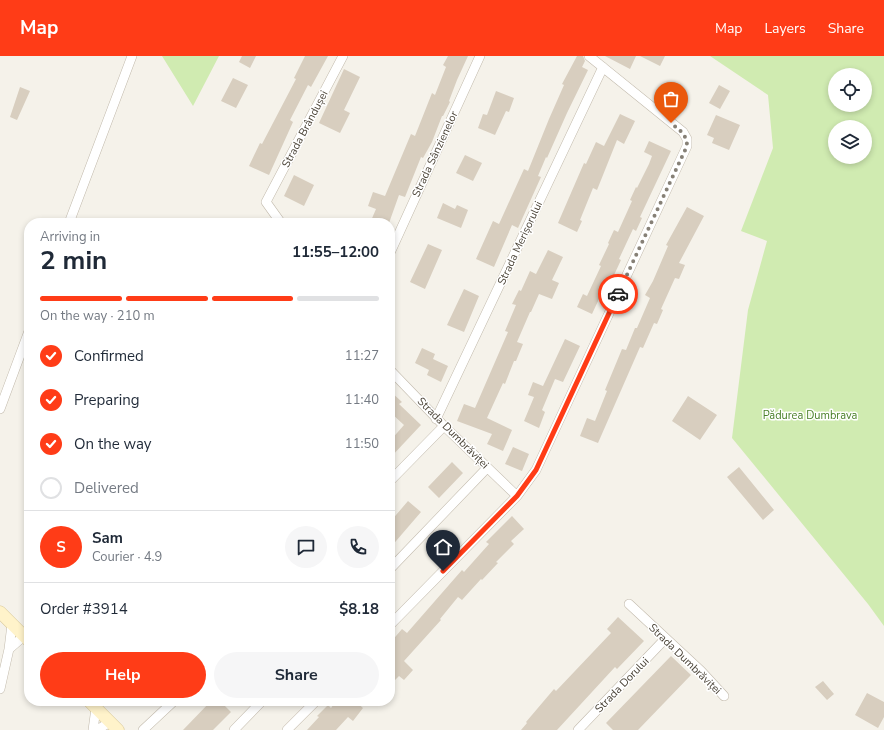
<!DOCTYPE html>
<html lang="en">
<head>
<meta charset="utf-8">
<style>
	:root { --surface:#fff; --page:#f6f6f7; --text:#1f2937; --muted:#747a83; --line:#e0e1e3; --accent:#ff3c17 }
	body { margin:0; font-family:"Nunito Sans",sans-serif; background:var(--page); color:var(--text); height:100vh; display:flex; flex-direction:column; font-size:15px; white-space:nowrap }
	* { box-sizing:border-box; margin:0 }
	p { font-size:13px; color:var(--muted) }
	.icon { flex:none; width:22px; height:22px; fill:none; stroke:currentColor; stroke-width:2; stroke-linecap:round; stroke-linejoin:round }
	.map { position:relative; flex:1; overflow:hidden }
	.drawer { position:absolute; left:24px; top:162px; width:371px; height:488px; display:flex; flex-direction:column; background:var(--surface); border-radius:16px; box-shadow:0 2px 6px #0003 }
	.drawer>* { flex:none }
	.fabs { position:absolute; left:828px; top:12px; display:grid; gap:8px }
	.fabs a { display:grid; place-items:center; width:44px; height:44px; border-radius:50%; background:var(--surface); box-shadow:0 2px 6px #0003; font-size:20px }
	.pin { position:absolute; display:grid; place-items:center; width:34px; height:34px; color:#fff; margin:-41px -17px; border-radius:50% 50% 50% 0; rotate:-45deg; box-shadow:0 0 4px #0007 }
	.pin .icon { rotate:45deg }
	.courier { position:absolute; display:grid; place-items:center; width:40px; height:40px; margin:-20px; border:3px solid #ff3c17; border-radius:50%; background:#fff; color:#222; box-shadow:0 1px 5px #0007 }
	.head em { font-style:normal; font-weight:700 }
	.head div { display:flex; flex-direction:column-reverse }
	.head { display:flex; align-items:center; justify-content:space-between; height:68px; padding:0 16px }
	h1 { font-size:26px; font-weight:700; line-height:30px }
	.bar { display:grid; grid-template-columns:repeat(4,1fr); gap:6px 4px; align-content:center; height:48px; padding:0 16px }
	.bar i { height:5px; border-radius:3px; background:var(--line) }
	.bar .selected { background:var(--accent) }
	.bar p { grid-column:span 4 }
	.line { display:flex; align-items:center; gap:10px; padding:0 16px; border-top:1px solid var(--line) }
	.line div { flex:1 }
	.round { display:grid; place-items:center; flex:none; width:42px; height:42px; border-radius:21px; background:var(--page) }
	ol { padding:0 16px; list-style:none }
	li { display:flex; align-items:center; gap:12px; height:44px }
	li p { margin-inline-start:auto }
	li .icon { padding:4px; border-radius:50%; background:var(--accent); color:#fff; stroke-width:4 }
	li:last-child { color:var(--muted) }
	li i { width:22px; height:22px; border:2px solid var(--line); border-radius:50% }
	.cta { display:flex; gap:8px; margin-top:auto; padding:8px 16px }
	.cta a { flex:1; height:46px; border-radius:24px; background:var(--accent); color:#fff; font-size:16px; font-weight:700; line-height:46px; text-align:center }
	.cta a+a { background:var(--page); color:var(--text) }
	header { display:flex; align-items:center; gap:24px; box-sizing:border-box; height:56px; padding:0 20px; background:var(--accent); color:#fff }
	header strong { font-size:19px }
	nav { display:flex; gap:22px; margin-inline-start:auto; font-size:14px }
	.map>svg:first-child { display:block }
</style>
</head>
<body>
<header>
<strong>Map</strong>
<nav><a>Map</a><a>Layers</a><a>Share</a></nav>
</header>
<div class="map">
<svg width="884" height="674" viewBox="0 0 884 674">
	<rect width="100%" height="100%" fill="#f5f2ea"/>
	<!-- green -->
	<path fill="#d0ebb1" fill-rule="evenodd" d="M162,0H219L193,50Z
		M710,0H884V570L868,548L732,382L748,254L767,185L741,175L773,92L768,39ZM835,19H865V49H835ZM835,71H865V101H835Z"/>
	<!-- building -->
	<path fill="#d8cebf" d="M242,0H256L250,12L239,6Z
		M305,0H328L311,31L308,29L290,64L293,66L269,119L249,110L260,87L262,88L296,23L294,22Z
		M448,0H468L457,24L449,45L450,46L443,60H442L432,86L423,102L421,101L405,141L399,139L389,167H370L376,153L368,150L373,136L385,140L411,78L415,80L432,37L435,39L446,11L443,9Z
		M577,0H583L585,5L582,11L588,14L567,57L547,102L546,101L538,120L541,121L518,172L512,169L494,211L476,203L493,165L499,168L524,113L528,115L549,63L564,29L562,28Z
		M605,0H636L630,13Z
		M640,0H665L660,10Z
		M344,13L360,21L344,54L350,57L340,77L319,67Z
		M233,22L248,29L236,52L221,45Z
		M719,29L730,35L720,53L709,47Z
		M20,31L30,35L17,64L10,61Z
		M496,35L514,42L509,56L506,55L495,79L478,72L483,58L487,59Z
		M620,58L635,65L624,88L617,84L597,134L593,132L580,164L582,165L577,176L558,167L584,107L586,108L596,86L604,90Z
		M716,59L740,69L729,94L712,87L714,82L707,79Z
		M649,85L671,95L640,161L642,162L636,175L633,173L619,203L621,204L602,245L599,243L592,258L577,251L583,238L587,240L601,210L599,209L609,188L608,187L614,174L618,176L632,145L630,144L636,131L637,132L649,108L652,100L644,96Z
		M465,99L482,107L473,125L456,117Z
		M294,119L314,129L304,150L284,140Z
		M443,147L455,153L457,149L468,154L461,172L437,162Z
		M687,151L704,160L679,207L685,209L679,223L675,222L661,253L663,254L657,268L654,267L643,292L640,291L598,387L580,380L587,362L595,365L607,335L605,334L622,293L626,294L635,272H637L650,242L645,239L653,225L668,190L666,189Z
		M428,188L442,194L425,233L410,226Z
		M548,194L563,201L552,224L559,227L552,243L539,238L531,256H530L517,286L523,288L516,305H514L505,328L503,327L487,362L512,374L503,395L487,388L492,378L457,365L464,348L475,352L508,276L505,275L516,249L512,248L519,234L521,235L530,215L536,218Z
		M464,233L479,240L464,276L447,269Z
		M565,283L580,290L563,326L555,323L542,354L545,356L539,372L524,365L534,341L528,339L533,326L543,330Z
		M422,292L435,298L433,303L448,310L441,326L427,319L429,314L415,307Z
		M390,335L402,346L399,348L421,369L390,402V385L404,369L391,357L390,359Z
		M688,340L717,359L700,384L672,365Z
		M513,391L529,398L522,415L505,408Z
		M452,406L463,417L439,442L428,431Z
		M739,411L774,454L763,464L727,421Z
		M408,445L421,456L390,492V466Z
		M512,460L524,473L511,485L514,488L496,506L498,507L482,524L481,523L462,544L458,541L440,563L441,564L404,605L413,614L404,624L399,620L394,625L390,621V597L394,593L390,589V587L402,573L407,577L462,514L464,516L489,488L486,486Z
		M618,561L644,585L617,613L615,611L557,674H521L527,667L526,666L554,633L556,635L611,577L607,573Z
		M671,600L691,619L638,674H613L606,667Z
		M823,625L834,638L827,644L815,631Z
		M867,637L884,646V661L878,672L855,659Z
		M211,645H220L231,656L213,674H183Z
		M336,645H355L363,652L353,665L348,661L336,674H307L319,661L317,660L328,649L331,652Z"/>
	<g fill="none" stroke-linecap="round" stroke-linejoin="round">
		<defs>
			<path id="minor" d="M69,167L132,0
				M281,167L266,146L343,0
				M390,197L480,0
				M390,314L444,370L517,440
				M0,353L29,275
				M436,363L603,11
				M390,425L444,370
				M390,513L487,412
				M629,548L701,615L724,640
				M390,569L517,440L536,414L687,90V83L683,76L589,0
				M9,593L24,580
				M0,633L9,593L12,568
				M93,674L96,652
				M97,674L110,666
				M143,674L174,645
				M234,674L262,645
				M287,674L316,645
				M578,674L665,583"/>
			<path id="secondary" d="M0,556L29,585
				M89,645L118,674"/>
		</defs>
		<!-- minor casing -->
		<use href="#minor" stroke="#c2baac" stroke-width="10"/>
		<!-- secondary casing -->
		<use href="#secondary" stroke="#d7c798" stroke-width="13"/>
		<!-- minor -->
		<use href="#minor" stroke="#fff" stroke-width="9"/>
		<!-- secondary -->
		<use href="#secondary" stroke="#fff3ca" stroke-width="12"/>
	</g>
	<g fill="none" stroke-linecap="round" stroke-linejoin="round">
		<!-- done -->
		<path stroke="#868076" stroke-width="4" stroke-dasharray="0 7.2" d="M618,238L687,90C687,78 679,74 671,67"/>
		<!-- route -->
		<path stroke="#ff3c17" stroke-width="5" d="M443,515L517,440L536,414L618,238"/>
	</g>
	<g text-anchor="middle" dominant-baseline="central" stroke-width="3" stroke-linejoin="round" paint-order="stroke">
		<!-- street labels -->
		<g font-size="11" fill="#4a4337" stroke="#fff">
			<text transform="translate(305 73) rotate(-62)">Strada Brândușei</text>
			<text transform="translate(435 98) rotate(-65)">Strada Sânzienelor</text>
			<text transform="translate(520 187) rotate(-65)">Strada Merișorului</text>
			<text transform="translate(453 377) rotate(45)">Strada Dumbrăviței</text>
			<text transform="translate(685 603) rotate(44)">Strada Dumbrăviței</text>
			<text transform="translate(622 629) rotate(-46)">Strada Dorului</text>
		</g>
		<!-- park labels -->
		<g font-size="11" fill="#487f27" stroke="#fff">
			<text x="810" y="359">Pădurea Dumbrava</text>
		</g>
	</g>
</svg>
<div class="fabs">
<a><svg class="icon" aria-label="locate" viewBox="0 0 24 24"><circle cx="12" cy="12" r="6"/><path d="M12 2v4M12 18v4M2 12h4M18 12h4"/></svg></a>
<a><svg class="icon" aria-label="layers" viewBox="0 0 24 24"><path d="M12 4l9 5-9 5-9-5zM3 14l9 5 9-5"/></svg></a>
</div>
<div class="pin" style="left:671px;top:67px;background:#ea580c"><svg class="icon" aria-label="bag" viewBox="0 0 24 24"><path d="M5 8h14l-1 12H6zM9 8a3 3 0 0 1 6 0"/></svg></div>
<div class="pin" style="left:443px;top:515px;background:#1f2937"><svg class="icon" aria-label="home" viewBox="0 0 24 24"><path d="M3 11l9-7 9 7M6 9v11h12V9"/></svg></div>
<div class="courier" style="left:618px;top:238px"><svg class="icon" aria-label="car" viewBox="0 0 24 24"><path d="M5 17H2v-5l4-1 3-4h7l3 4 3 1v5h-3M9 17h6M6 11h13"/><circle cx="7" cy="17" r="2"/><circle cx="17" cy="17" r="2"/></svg></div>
<section class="drawer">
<div class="head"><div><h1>2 min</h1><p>Arriving in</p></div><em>11:55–12:00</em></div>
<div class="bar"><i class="selected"></i><i class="selected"></i><i class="selected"></i><i></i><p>On the way · 210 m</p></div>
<ol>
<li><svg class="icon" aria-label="check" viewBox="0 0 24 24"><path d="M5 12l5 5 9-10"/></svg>Confirmed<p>11:27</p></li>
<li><svg class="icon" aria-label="check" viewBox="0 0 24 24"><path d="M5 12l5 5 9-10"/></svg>Preparing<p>11:40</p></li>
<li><svg class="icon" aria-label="check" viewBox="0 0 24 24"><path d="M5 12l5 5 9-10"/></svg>On the way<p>11:50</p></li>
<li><i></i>Delivered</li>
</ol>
<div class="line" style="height:72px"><b class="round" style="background:var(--accent);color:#fff">S</b><div><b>Sam</b><p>Courier · 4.9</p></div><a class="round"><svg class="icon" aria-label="chat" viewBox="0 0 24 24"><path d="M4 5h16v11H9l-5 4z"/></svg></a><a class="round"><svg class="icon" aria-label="phone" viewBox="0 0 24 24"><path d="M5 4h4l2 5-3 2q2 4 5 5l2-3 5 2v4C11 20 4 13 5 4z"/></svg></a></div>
<div class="line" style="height:52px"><div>Order #3914</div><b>$8.18</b></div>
<div class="cta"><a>Help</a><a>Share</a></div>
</section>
</div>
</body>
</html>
